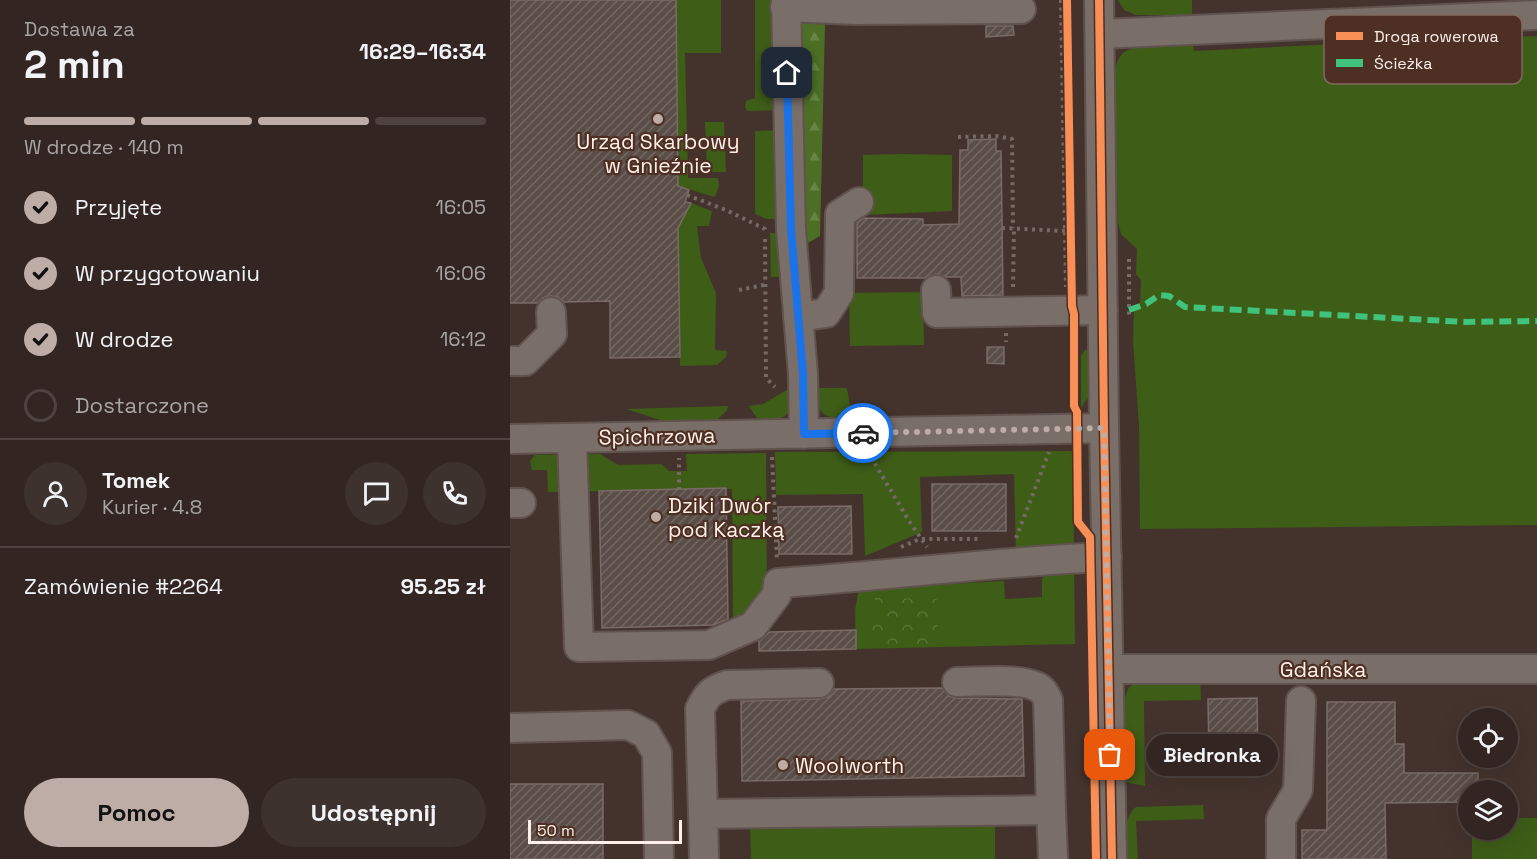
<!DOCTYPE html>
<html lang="pl">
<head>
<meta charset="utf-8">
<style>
	:root { --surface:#332622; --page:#3e322f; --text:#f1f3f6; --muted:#a9a5a5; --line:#4e4340; --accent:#beada7 }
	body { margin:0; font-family:"Space Grotesk",sans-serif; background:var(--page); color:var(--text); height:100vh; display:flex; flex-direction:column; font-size:22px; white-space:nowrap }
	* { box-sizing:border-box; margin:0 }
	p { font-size:20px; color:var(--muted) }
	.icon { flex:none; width:33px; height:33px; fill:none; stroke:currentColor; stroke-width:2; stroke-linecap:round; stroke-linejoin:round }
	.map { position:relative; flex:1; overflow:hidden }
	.details { display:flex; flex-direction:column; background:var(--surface); width:510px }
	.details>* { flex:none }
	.tools { position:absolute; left:948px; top:708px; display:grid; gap:12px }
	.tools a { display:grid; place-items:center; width:60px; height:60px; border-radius:50%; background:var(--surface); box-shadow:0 6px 24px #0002,0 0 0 2px var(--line); font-size:30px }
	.scale { position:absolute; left:18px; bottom:15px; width:154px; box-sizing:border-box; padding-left:6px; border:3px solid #ffefe9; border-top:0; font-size:16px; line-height:21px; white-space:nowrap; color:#ffefe9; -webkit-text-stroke:4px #4d2f24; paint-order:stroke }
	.pin { position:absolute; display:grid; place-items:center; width:51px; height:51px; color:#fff; margin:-26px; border-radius:12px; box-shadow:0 3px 9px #0006 }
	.courier { position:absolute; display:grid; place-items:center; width:60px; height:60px; margin:-30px; border:4px solid #1a73e8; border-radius:50%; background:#fff; color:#222; box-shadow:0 2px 8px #0007 }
	.bubble { position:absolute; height:42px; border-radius:21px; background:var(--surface); box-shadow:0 6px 24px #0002,0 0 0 2px var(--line); font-size:20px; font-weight:700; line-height:42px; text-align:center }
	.headline em { font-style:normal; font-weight:700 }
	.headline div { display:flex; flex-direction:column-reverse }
	.headline { display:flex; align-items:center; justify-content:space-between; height:102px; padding:0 24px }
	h1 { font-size:39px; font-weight:700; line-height:45px }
	.bar { display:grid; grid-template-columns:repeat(4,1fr); gap:9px 6px; align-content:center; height:72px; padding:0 24px }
	.bar i { height:8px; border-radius:4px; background:var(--line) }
	.bar .selected { background:var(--accent) }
	.bar p { grid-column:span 4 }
	.line { display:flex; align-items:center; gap:15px; padding:0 24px; border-top:2px solid var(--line) }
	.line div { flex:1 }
	.round { display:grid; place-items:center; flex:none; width:63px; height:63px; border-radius:32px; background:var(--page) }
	ol { padding:0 24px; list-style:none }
	li { display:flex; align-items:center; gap:18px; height:66px }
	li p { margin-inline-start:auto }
	li .icon { padding:6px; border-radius:50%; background:var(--accent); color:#111; stroke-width:4 }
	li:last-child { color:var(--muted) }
	li i { width:33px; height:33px; border:3px solid var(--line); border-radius:50% }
	.primary-button { display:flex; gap:12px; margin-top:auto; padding:12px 24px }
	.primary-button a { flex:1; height:69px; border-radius:36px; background:var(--accent); color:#111; font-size:24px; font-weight:700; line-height:69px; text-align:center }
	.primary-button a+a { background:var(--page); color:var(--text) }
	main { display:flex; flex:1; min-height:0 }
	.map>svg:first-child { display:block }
</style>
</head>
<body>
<main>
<section class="details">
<div class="headline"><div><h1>2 min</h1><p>Dostawa za</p></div><em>16:29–16:34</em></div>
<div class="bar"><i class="selected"></i><i class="selected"></i><i class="selected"></i><i></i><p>W drodze · 140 m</p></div>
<ol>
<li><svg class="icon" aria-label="check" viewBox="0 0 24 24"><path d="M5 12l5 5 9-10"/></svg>Przyjęte<p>16:05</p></li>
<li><svg class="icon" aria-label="check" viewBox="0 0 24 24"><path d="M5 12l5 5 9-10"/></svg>W przygotowaniu<p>16:06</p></li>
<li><svg class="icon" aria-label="check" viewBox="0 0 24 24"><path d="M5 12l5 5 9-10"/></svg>W drodze<p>16:12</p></li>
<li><i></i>Dostarczone</li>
</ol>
<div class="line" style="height:108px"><a class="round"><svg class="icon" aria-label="person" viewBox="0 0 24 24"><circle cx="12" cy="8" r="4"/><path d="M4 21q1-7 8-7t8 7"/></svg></a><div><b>Tomek</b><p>Kurier · 4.8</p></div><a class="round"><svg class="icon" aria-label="chat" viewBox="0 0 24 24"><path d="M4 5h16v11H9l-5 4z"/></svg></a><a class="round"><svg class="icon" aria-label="phone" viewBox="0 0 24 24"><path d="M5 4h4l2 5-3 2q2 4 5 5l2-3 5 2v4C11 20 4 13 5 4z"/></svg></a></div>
<div class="line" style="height:78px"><div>Zamówienie #2264</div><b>95.25 zł</b></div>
<div class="primary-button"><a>Pomoc</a><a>Udostępnij</a></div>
</section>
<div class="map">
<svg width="1027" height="859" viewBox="0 0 1027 859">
	<defs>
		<pattern id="forest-firs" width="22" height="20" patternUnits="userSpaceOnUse" patternTransform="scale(1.5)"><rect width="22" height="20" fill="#4c6f25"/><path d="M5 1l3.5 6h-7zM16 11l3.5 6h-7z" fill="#678445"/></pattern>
		<pattern id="park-crowns" width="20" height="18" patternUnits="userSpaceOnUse" patternTransform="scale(1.5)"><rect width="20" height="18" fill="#3e5d17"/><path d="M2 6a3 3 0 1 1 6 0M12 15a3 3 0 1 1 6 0" fill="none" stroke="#5b7539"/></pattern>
		<pattern id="building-hatch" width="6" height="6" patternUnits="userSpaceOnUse" patternTransform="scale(1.5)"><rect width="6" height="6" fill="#5b4d48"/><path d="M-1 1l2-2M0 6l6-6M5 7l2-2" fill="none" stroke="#746762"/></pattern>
	</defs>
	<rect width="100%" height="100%" fill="#44332d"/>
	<!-- green -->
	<path fill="#3e5d17" d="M166,0H211V53H175L178,178H208L209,186L205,197L168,186Z
		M245,0H270L272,110L237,111L235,107L236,101L245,98Z
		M608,0H682V15H626L614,10Z
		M1027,36V525L630,529L629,426L623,341L624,308L630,302L631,280L626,274L627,249L611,234L608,222L604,79C605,70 606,60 613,53C626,42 666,46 683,46L684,51L933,39Z
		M195,122H214L216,172H197Z
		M274,130L275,219H256L245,214V131Z
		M392,154L442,155V211L353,215V155Z
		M181,203L202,211L199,226H187L191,258L206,293L205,350L217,351L216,357L207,365L170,366L168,228Z
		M260,233H274L275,277H261Z
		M413,292L414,345L340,346L339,293Z
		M575,350H580V395L571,408V356Z
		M285,385C282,411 282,420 252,421L246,417L239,406L253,404Z
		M304,388H337L340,406L336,417C312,421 306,409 304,388Z
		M218,406L217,410L206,421L156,422L116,409Z
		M563,451L564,552L506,556L504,474L410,477L412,532L355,556L353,494L266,495L265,452Z
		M256,453L257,593L235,623H223L222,489L38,492L37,470H22L20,461L25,455L90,454L108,465L151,464L159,471H177L176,454Z
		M564,565L565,644L346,649L345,610L349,589L494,581L495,599L532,597V580L538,568Z
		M690,676L691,700L634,701L635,786L614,782V700L619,687L635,678Z
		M693,805L694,819L626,821L628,859H616C615,841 611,820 626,807Z
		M998,818H1027V859H962V830H998Z
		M485,822V859H241L240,824Z"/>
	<!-- forest -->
	<path fill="url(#forest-firs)" d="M315,23L310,236L282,252V24Z"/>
	<!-- park -->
	<path fill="url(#park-crowns)" d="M365,598L428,599L427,645L360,646Z"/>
	<!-- building -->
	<path fill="url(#building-hatch)" stroke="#796b65" stroke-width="1.5" d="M0,0H166L168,186L179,190L175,202L181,203L168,228L170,357L100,358V301L54,302L48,297L41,296L33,298L28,303H0Z
		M476,26H503L504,35L476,37Z
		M486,139V151H491L493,295L452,296L451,277H436L426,274L415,278H347V223L354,218L413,219V225L449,224L450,150H458V140Z
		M477,347H494V364L477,363Z
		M422,484H496V531H422Z
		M216,488L218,619L203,625L92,628L89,491Z
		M341,506L342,554H269L268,507Z
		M346,630V649L249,651V641L259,632Z
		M432,688L439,696L447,698L512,699L514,776L232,781L231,701L309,699L318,697L324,689Z
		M747,698L748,758L699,759L698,699Z
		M817,702H885V744H894V773H968V790H958V802L875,803L876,859H792V830H817Z
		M0,784H93V859H0Z"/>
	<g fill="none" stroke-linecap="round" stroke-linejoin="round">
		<defs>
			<path id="minor" d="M276,0L281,229L293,374L294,434
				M589,0L594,428L602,859
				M275,7L345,10L511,9
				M590,34L1027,15
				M426,290L427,313L593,310
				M288,317L316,313L329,293L330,214L349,202
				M0,361H15L42,334L41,312
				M62,438L69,647L199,645L243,626L267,594L268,583C378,576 487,561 597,557
				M0,439L594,428
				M0,503H11
				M599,669H1027
				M447,682C467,682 508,678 525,686C532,688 535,694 538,700L541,810
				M309,683L217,685C202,690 197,694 190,709L193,814L541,810L543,859
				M0,728L118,725L136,734L147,753L149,859
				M193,814L194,859
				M771,859V819L788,790L791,701"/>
		</defs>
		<!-- minor casing -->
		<use href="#minor" stroke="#60524d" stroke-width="32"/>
		<!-- path -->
		<path stroke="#766a66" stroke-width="4" stroke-dasharray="3 4.5" stroke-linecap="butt" d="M551,0L556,287
			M448,137L486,136L502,139L503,228
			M177,195L216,210L255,229V231
			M492,228L555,231
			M255,239L256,378L265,387
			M619,259V319
			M503,287L504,228
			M229,290L258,284
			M496,333V342
			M262,457L267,560
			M361,457L399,521L417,547
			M169,490V458
			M506,538L539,452
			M391,547L410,539H472"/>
		<!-- minor -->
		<use href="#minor" stroke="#7a6e69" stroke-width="28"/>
		<!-- quiet -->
		<path stroke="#40c37c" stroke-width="6" stroke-dasharray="12 6" stroke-linecap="butt" d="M619,310L636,304L649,295L659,296L675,307L956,322L1027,321"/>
		<defs>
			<path id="cycleway" d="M557,0L562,306L564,314V406L567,412L568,522L580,537L586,859
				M589,0L594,428L602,859"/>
		</defs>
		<!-- cycleway casing -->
		<use href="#cycleway" stroke="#4d2f24" stroke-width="11"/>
		<!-- cycleway -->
		<use href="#cycleway" stroke="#f78f57" stroke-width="8"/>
	</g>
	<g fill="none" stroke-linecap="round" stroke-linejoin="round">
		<!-- done -->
		<path stroke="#beada7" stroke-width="6" stroke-dasharray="0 10.8" d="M353,433L594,428L600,755"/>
		<!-- route -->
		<path stroke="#1a73e8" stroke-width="8" d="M277,73L281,229L293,374L294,434L353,433"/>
	</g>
	<!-- markers -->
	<g fill="#beada7" stroke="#4d2f24" stroke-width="2">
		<circle cx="148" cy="119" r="6"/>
		<circle cx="146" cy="517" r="6"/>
		<circle cx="273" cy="765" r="6"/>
	</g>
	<g text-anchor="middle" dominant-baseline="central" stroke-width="4.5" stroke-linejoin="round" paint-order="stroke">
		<!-- poi labels -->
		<g font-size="21" fill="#ffefe9" stroke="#4d2f24" text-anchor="start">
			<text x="148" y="141" text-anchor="middle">Urząd Skarbowy<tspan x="148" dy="24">w Gnieźnie</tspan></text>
			<text x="158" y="505">Dziki Dwór<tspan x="158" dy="24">pod Kaczką</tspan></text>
			<text x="285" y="765">Woolworth</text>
		</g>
		<!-- street labels -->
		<g font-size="21" fill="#ffefe9" stroke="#4d2f24">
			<text transform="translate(147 436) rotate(-1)">Spichrzowa</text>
			<text x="813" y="669">Gdańska</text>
		</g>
	</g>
	<!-- legend -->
	<rect x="814" y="15" width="198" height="69" rx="9" fill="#4d2f24" stroke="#82695f" stroke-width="1.5"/>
	<rect x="826" y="32" width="27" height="8" fill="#f78f57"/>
	<rect x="826" y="59" width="27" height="8" fill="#40c37c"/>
	<g font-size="16" fill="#ffefe9">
		<text x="864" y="42">Droga rowerowa</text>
		<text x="864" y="69">Ścieżka</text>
	</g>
</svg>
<div class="tools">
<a><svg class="icon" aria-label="locate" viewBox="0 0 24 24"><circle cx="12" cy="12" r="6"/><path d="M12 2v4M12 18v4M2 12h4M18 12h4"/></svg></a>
<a><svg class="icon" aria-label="layers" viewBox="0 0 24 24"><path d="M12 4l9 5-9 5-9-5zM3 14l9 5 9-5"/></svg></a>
</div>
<div class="scale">50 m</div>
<div class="pin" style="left:600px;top:755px;background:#ea580c"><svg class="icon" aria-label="bag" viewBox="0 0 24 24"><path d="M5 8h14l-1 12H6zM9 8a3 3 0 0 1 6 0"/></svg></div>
<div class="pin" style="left:277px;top:73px;background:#1f2937"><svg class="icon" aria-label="home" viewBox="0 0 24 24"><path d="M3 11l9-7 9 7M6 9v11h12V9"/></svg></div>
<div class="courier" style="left:353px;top:433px"><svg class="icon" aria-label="car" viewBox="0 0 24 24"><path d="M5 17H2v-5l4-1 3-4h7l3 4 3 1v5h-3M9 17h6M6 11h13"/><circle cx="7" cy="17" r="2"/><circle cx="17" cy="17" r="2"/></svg></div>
<div class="bubble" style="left:636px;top:734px;width:132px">Biedronka</div>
</div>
</main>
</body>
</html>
